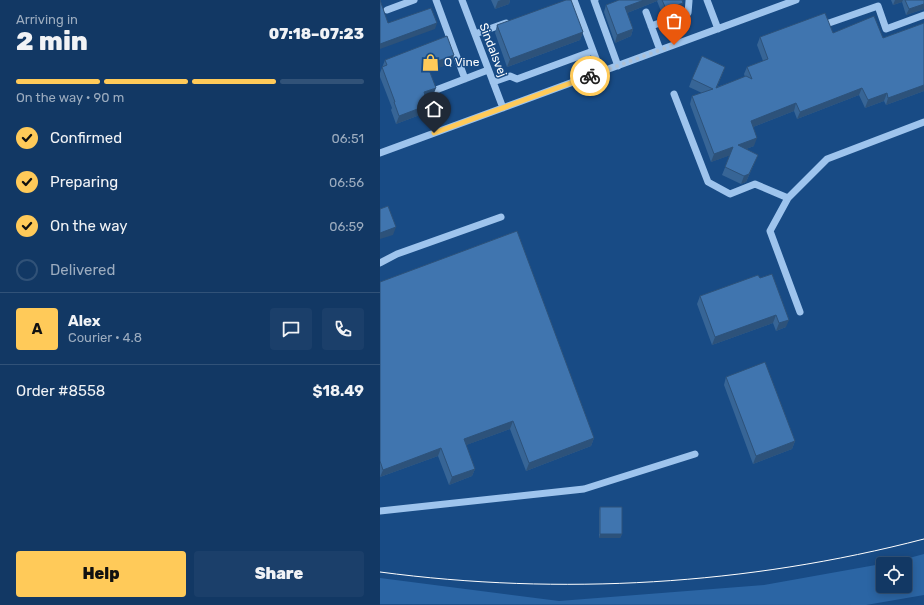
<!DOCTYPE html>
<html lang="en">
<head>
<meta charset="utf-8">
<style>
	:root { --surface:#123864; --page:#1b3f6a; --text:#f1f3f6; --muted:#9cacbf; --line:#315278; --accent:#ffca59 }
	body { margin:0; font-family:Rubik,sans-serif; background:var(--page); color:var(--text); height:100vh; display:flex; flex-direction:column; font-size:15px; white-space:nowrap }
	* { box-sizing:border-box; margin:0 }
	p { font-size:13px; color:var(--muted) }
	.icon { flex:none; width:22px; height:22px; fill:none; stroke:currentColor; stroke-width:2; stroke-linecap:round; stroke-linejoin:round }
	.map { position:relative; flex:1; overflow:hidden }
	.drawer { display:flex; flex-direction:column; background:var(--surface); width:380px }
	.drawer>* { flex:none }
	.controls { position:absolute; left:496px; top:557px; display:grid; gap:8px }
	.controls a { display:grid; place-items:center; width:36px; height:36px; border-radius:4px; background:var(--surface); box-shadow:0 2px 10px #0003,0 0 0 1px var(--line); font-size:20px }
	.pin { position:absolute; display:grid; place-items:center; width:34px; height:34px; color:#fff; margin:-41px -17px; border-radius:50% 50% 50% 0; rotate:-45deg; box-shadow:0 0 4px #0007 }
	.pin .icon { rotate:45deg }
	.courier { position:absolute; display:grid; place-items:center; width:40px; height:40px; margin:-20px; border:3px solid #ffca59; border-radius:50%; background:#fff; color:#222; box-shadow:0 1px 5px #0007 }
	.head em { font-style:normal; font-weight:800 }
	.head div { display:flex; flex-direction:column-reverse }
	.head { display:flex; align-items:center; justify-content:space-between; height:68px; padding:0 16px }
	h1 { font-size:26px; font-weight:800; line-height:30px }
	.bar { display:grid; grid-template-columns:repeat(4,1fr); gap:6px 4px; align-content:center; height:48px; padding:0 16px }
	.bar i { height:5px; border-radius:3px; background:var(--line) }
	.bar .selected { background:var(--accent) }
	.bar p { grid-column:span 4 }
	.line { display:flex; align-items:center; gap:10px; padding:0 16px; border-top:1px solid var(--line) }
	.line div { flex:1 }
	.round { display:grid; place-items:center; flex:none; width:42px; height:42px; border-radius:4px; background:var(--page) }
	ol { padding:0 16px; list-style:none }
	li { display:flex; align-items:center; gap:12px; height:44px }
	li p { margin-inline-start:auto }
	li .icon { padding:4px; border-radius:50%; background:var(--accent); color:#111; stroke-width:4 }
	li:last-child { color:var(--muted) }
	li i { width:22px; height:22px; border:2px solid var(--line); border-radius:50% }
	.cta { display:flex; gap:8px; margin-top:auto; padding:8px 16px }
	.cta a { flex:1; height:46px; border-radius:4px; background:var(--accent); color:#111; font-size:16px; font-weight:800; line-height:46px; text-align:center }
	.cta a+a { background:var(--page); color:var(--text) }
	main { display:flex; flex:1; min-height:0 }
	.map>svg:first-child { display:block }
</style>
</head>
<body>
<main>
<section class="drawer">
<div class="head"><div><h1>2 min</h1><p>Arriving in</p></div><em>07:18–07:23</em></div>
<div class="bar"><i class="selected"></i><i class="selected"></i><i class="selected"></i><i></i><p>On the way · 90 m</p></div>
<ol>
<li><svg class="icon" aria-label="check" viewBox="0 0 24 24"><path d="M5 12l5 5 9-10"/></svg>Confirmed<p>06:51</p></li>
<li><svg class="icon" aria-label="check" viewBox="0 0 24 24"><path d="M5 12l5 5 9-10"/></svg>Preparing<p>06:56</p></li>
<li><svg class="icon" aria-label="check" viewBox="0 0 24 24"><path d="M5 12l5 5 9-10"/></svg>On the way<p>06:59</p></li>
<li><i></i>Delivered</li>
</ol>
<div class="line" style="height:72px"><b class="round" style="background:var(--accent);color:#111">A</b><div><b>Alex</b><p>Courier · 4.8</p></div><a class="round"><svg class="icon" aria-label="chat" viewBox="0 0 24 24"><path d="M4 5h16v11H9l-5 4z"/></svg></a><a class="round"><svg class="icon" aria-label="phone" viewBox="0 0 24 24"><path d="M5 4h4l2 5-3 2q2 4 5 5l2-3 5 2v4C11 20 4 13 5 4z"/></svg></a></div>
<div class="line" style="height:52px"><div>Order #8558</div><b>$18.49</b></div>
<div class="cta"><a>Help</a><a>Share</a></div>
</section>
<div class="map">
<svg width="544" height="605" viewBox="0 0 544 605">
	<rect width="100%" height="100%" fill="#184b85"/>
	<!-- green -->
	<path fill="#2b65a4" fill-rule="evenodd" d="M544,554V595L486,605L0,604V578L179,601L384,585L518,561ZM503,564H525V586H503Z"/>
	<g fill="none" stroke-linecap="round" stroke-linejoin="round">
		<!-- minor -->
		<path stroke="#9ec4ed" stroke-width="7" d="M56,0L85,79
			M82,0L123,108
			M194,0L221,72
			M215,0H214L238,66
			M327,0L338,29
			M7,10L34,0
			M266,12L280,50
			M449,23L498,6L506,29L544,15
			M271,26L308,13L309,1
			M95,34L126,23
			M113,82L130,76L137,79L213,51
			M56,90L108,70
			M294,94L328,182L350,194L375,184L408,198
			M0,153L416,0
			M0,263L17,254L121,217
			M420,312L390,231L408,198L447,159L544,122
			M0,511L204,489L315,454"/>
		<!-- tram -->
		<path stroke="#fff" stroke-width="1" d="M0,572C181,596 367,585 544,539"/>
	</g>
	<!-- wall -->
	<path fill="#376596" d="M111,0H130L129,4L115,9Z
		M239,0H302L303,3L300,10L283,16L277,1L247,13L253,29L251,36L235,43L224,12L226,5Z
		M511,0H544V9L526,15L522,2L513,5Z
		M544,23V91L506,105L504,101L485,108L479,95L417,119L414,111L373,127L374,146L366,149L378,155L366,182L361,184L342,175L350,155L331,162L310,104L312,96L322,93L309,87L312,79L345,67L337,87L365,77L364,74L367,67L383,61L377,45L380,37L453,33L503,38Z
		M117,25L203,32L200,40L127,67L115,33Z
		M5,60L72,63L49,71L53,96L46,98L48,105L45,113L16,124L11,110L12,108L0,77V73Z
		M380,278L406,327L396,331L393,323L332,345L317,304L320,296Z
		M0,282L214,438L211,446L146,471L130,429L86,445L95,469L92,476L69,485L58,456L0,477Z
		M346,377L415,441L412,449L373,464L344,385Z
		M220,507L242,534L240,538H219V511Z"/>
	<!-- shaded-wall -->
	<path fill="#2d527a" d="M121,0H130L129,4L115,9L118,1Z
		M264,0H278L277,1L242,15L245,7Z
		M515,0H523L522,2L513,5Z
		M303,3L300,10L283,16L286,9Z
		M544,4V9L526,15L529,9Z
		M57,23L55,29L0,49V44Z
		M253,29L251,36L235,43L237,35Z
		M203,32L200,40L127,67L130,59Z
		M74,55L72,63L48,72V67L50,64Z
		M345,67L342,75L333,96L336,88Z
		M544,85V91L506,105L508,98Z
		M56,88L53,96L41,100L44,92Z
		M482,88L479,95L417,119L420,112Z
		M507,93L504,101L485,108L488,100Z
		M416,103L414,111L368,129L371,121Z
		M48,105L45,113L16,124L19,116Z
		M377,138L374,146L355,153L358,145Z
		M353,147L351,155L331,162L334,154Z
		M378,155L366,182L361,184L364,176Z
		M16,227L13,235L0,239V233Z
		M396,315L393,323L332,345L335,337Z
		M409,320L406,327L396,331L399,323Z
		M133,421L130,429L81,447L84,439Z
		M214,438L211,446L146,471L149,463Z
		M415,441L412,449L373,464L376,456Z
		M61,448L58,456L0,477L3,470Z
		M95,469L92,476L69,485L72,477Z
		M220,534H242L240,538H219Z"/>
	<!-- building -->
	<path fill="#4075af" stroke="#2d527a" d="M0,0L8,23L51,8L57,23L0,44Z
		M186,0H191L203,32L130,59L117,25Z
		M239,0H264L245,7L253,29L237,35L226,5Z
		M282,0H302L303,3L286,9Z
		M525,0H544V4L529,9Z
		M445,13L453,33L494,16L503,38L544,23V85L508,98L507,93L488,100L482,88L420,112L416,103L371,121L377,138L358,145L378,155L369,174L364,176L345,167L353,147L334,154L312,96L333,89L312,79L322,56L345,67L336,88L366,76L372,79L367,67L388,59L380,37Z
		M67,36L74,55L50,64V66L48,67L56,88L44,92L48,105L19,116L14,102H15L2,67L7,65L5,60Z
		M8,206L16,227L0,233V209Z
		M137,231L214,438L149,463L133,421L84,439L95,469L72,477L61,448L3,470L0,461V282Z
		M392,274L409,320L399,323L396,315L335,337L320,296L378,275L380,278Z
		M385,362L415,441L376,456L346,377Z
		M220,507H242V534H220Z"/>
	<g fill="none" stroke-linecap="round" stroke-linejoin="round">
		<!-- done -->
		<path stroke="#aec0d4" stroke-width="4" stroke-dasharray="0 7.2" d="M210,76L294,45"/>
		<!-- route -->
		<path stroke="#ffca59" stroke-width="5" d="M54,133L210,76"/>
	</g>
	<!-- icons -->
	<defs>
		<symbol id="shop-bare" viewBox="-9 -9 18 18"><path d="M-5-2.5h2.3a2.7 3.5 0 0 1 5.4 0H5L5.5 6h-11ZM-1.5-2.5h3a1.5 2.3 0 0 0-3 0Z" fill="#ffca59" stroke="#184b85" stroke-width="2.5" paint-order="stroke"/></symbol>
	</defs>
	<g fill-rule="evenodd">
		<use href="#shop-bare" x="38" y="50" width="25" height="25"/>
	</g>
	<g text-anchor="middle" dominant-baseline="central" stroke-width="3" stroke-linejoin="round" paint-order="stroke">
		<!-- street labels -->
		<g font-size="12" fill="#fff" stroke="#184b85">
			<text transform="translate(113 50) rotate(69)">Sindalsvej</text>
		</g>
		<!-- poi labels -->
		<g font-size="12" fill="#fff" stroke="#184b85" text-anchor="start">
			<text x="64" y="62">Q Vine</text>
		</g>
	</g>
</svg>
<div class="controls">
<a><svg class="icon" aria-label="locate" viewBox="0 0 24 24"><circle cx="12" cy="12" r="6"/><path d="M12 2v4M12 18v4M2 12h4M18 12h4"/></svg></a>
</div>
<div class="pin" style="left:294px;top:45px;background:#ea580c"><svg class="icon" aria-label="bag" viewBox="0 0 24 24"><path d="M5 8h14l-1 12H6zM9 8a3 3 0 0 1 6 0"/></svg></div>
<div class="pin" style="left:54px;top:133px;background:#1f2937"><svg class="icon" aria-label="home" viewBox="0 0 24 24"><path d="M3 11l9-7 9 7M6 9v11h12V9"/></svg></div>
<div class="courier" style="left:210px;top:76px"><svg class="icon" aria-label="bike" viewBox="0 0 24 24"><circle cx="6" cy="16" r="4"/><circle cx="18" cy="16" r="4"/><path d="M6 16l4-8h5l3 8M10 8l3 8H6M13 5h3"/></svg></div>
</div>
</main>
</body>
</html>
